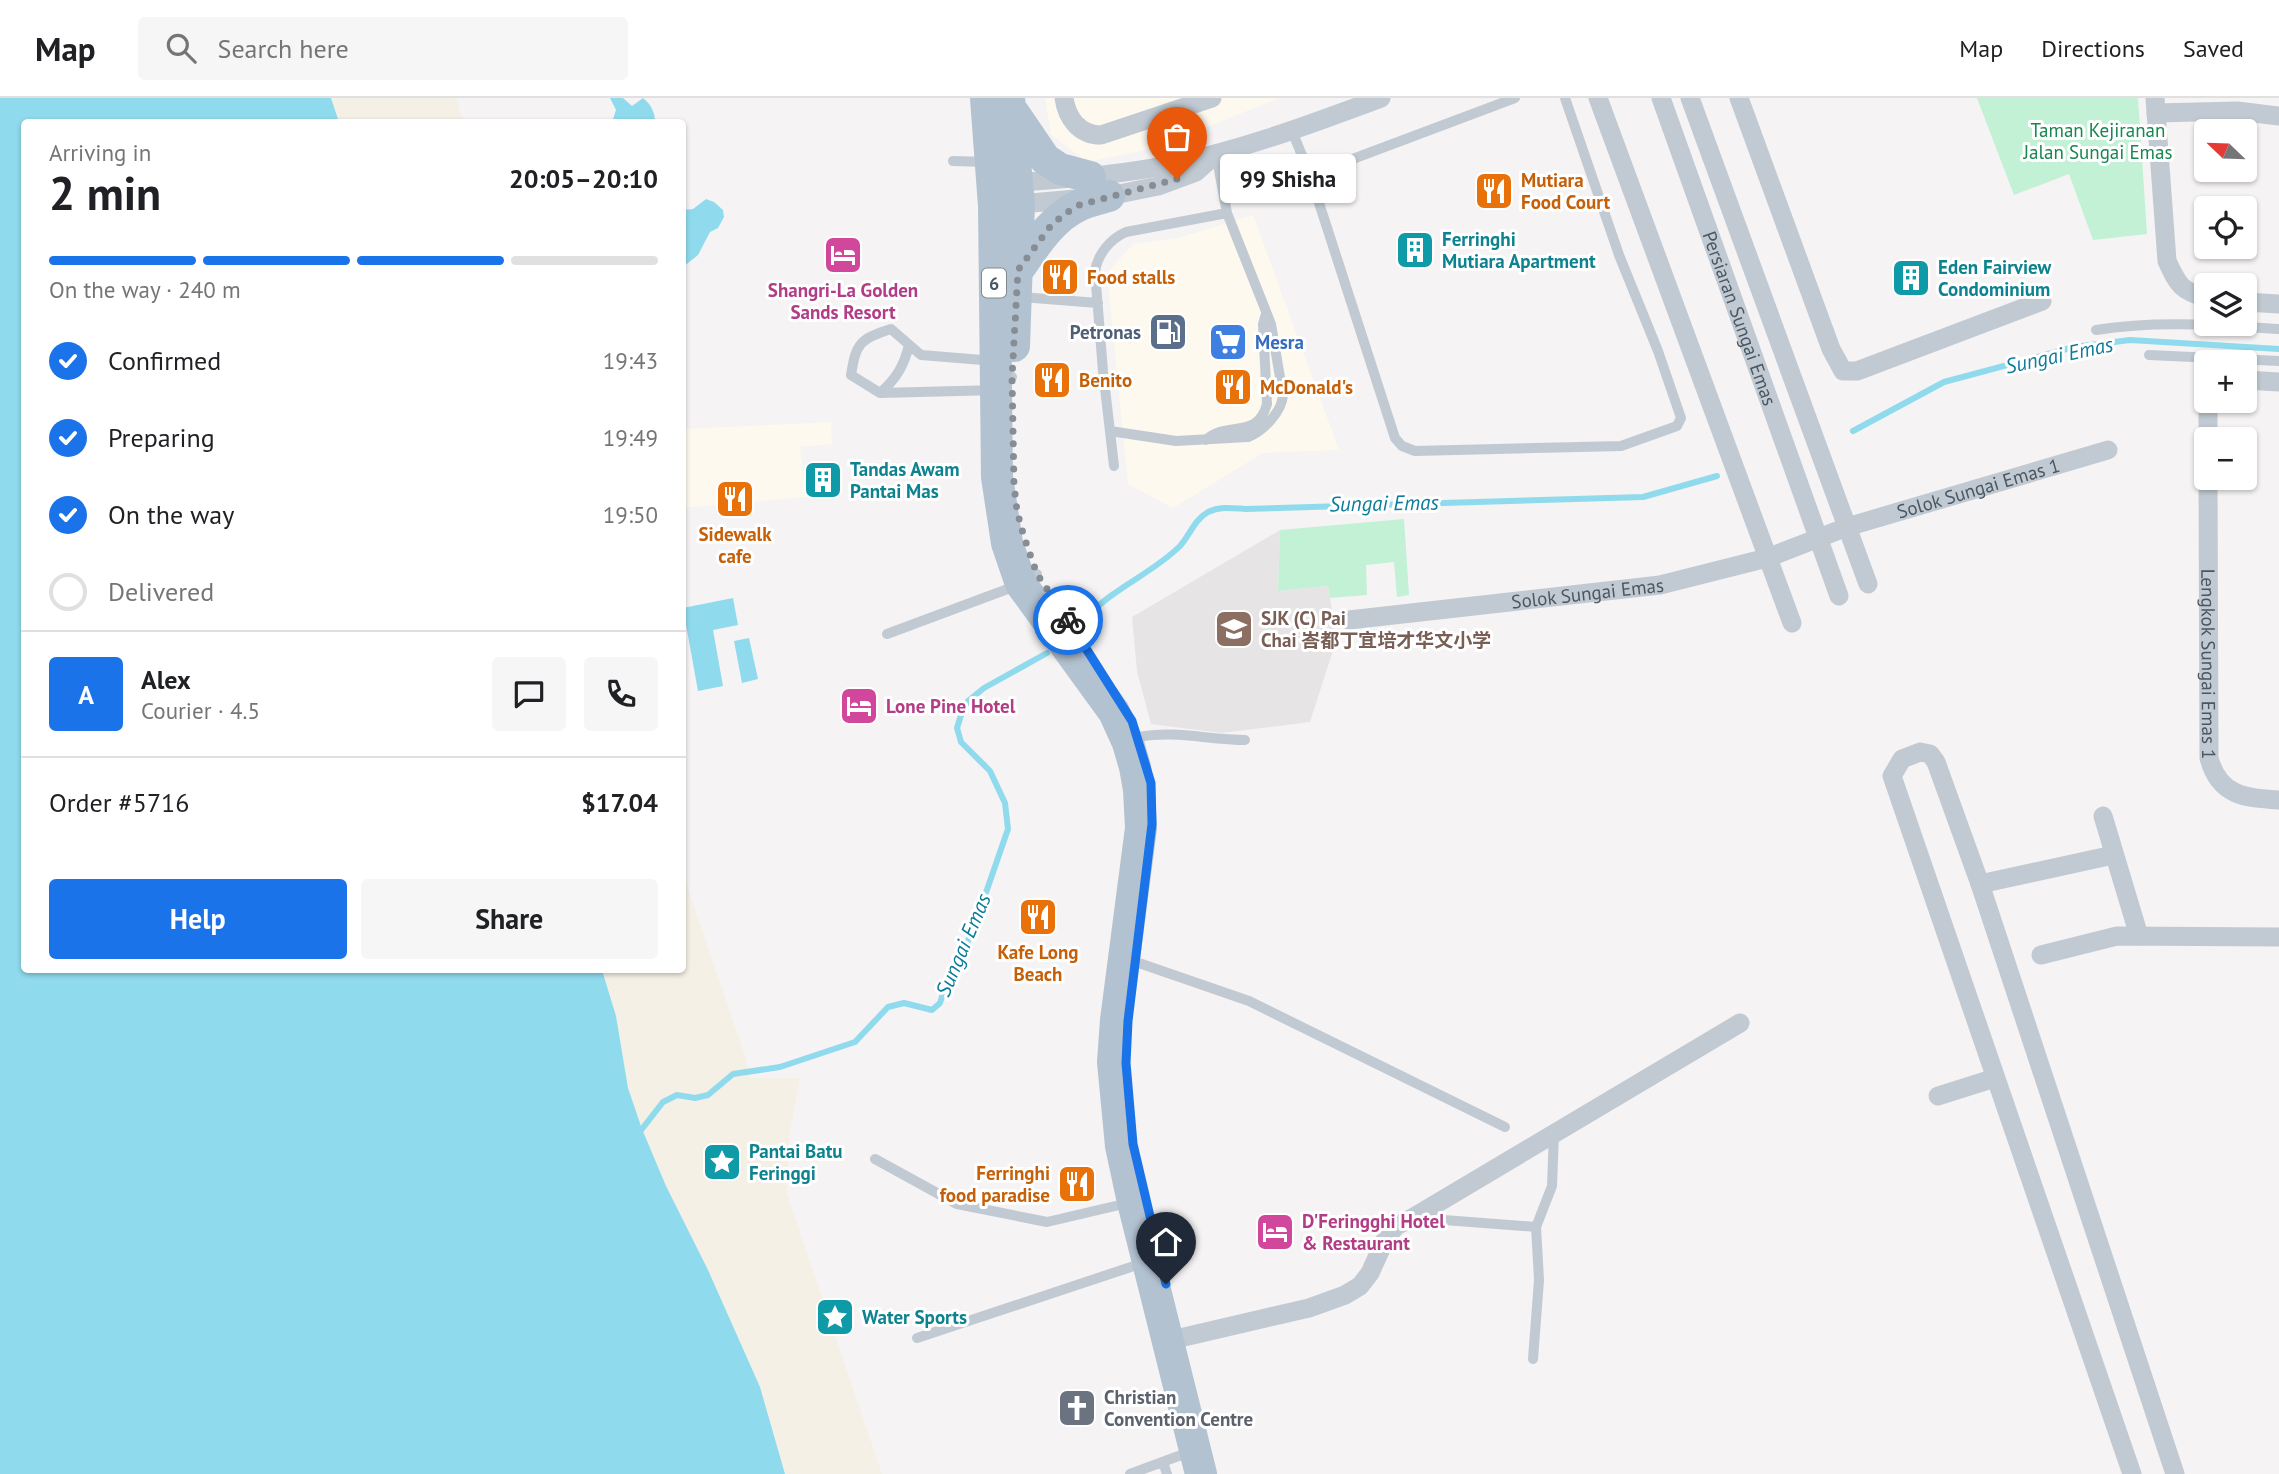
<!DOCTYPE html>
<html lang="en">
<head>
<meta charset="utf-8">
<style>
	:root { --surface:#fff; --page:#f6f6f6; --text:#202124; --muted:#757577; --line:#e0e0e0; --accent:#1a73e8 }
	body { margin:0; font-family:"PT Sans","Noto Sans SC",sans-serif; background:var(--page); color:var(--text); height:100vh; display:flex; flex-direction:column; font-size:26px; white-space:nowrap }
	* { box-sizing:border-box; margin:0 }
	p { font-size:23px; color:var(--muted) }
	.icon { flex:none; width:38px; height:38px; fill:none; stroke:currentColor; stroke-width:2; stroke-linecap:round; stroke-linejoin:round }
	.map { position:relative; flex:1; overflow:hidden }
	.drawer { position:absolute; left:21px; top:21px; width:665px; height:854px; display:flex; flex-direction:column; background:var(--surface); border-radius:7px; box-shadow:0 2px 5px #0004 }
	.drawer>* { flex:none }
	.needle { width:46px; rotate:293deg }
	.tools { position:absolute; left:2194px; top:21px; display:grid; gap:14px }
	.tools a { display:grid; place-items:center; width:63px; height:63px; border-radius:7px; background:var(--surface); box-shadow:0 2px 5px #0004; font-size:35px }
	.pin { position:absolute; display:grid; place-items:center; width:60px; height:60px; color:#fff; margin:-72px -30px; border-radius:50% 50% 50% 0; rotate:-45deg; box-shadow:0 0 7px #0007 }
	.pin .icon { rotate:45deg }
	.courier { position:absolute; display:grid; place-items:center; width:70px; height:70px; margin:-35px; border:5px solid #1a73e8; border-radius:50%; background:#fff; color:#222; box-shadow:0 2px 9px #0007 }
	.bubble { position:absolute; height:49px; border-radius:7px; background:var(--surface); box-shadow:0 2px 5px #0004; font-size:23px; font-weight:700; line-height:49px; text-align:center }
	.headline em { font-style:normal; font-weight:700 }
	.headline div { display:flex; flex-direction:column-reverse }
	.headline { display:flex; align-items:center; justify-content:space-between; height:119px; padding:0 28px }
	h1 { font-size:46px; font-weight:700; line-height:52px }
	.bar { display:grid; grid-template-columns:repeat(4,1fr); gap:10px 7px; align-content:center; height:84px; padding:0 28px }
	.bar i { height:9px; border-radius:5px; background:var(--line) }
	.bar .on { background:var(--accent) }
	.bar p { grid-column:span 4 }
	.line { display:flex; align-items:center; gap:18px; padding:0 28px; border-top:2px solid var(--line) }
	.line div { flex:1 }
	.round { display:grid; place-items:center; flex:none; width:74px; height:74px; border-radius:7px; background:var(--page) }
	ol { padding:0 28px; list-style:none }
	li { display:flex; align-items:center; gap:21px; height:77px }
	li p { margin-inline-start:auto }
	li .icon { padding:7px; border-radius:50%; background:var(--accent); color:#fff; stroke-width:4 }
	li:last-child { color:var(--muted) }
	li i { width:38px; height:38px; border:4px solid var(--line); border-radius:50% }
	.button { display:flex; gap:14px; margin-top:auto; padding:14px 28px }
	.button a { flex:1; height:80px; border-radius:7px; background:var(--accent); color:#fff; font-size:28px; font-weight:700; line-height:80px; text-align:center }
	.button a+a { background:var(--page); color:var(--text) }
	header { display:flex; align-items:center; gap:42px; box-sizing:border-box; height:98px; padding:0 35px; background:var(--surface); border-bottom:2px solid var(--line) }
	header strong { font-size:33px }
	nav { display:flex; gap:38px; margin-inline-start:auto; font-size:24px }
	.search { width:490px; height:63px; background:var(--page); display:flex; align-items:center; gap:18px; box-sizing:border-box; padding:0 24px; border-radius:7px; color:var(--muted); font-size:26px }
	.map>svg:first-child { display:block }
</style>
</head>
<body>
<header>
<strong>Map</strong>
<div class="search"><svg class="icon" aria-label="search" viewBox="0 0 24 24"><circle cx="10" cy="10" r="6"/><path d="M15 15l6 6"/></svg>Search here</div>
<nav><a>Map</a><a>Directions</a><a>Saved</a></nav>
</header>
<div class="map">
<svg width="2279" height="1376" viewBox="0 0 2279 1376">
	<rect width="100%" height="100%" fill="#f5f3f3"/>
	<!-- commercial -->
	<path fill="#fdf9ef" d="M1045,0H1279L1156,50L1088,64L1051,37Z
		M1253,117L1339,352L1263,355L1173,410L1128,386L1107,175L1133,146L1178,140Z
		M831,324L832,346L800,349L806,399L683,410V331Z"/>
	<!-- education -->
	<path fill="#e6e4e5" d="M1280,432L1278,493L1328,488L1330,500L1336,543L1310,624L1221,635L1151,626L1137,573L1132,519Z"/>
	<!-- green -->
	<path fill="#c3f1d5" d="M1977,0H2138L2147,136L2093,142L2069,76L2014,97Z
		M1404,421L1409,497L1397,499L1394,464L1366,467L1367,497L1330,500L1328,488L1278,493L1280,432Z"/>
	<!-- sand -->
	<path fill="#f5f0e5" d="M331,0H457L462,24H339Z
		M683,776L744,955L750,980H800L789,1039L787,1096L882,1376H785L760,1289L708,1172L666,1088L642,1031L628,990L616,918L602,872H682Z"/>
	<!-- water -->
	<path fill="#90daee" d="M0,0H331L339,24H24V872H602L616,918L628,990L642,1031L666,1088L708,1172L760,1289L785,1376H0Z
		M610,0H623L632,8L643,0C651,6 655,15 655,24H612L616,12Z
		M706,101L714,104L723,112L724,119L718,130L710,134L698,157L683,169V112L693,111Z
		M733,500L738,527L713,532L723,588L698,593L683,510Z
		M749,540L758,581L742,585L734,543Z"/>
	<g fill="none" stroke-linecap="round" stroke-linejoin="round">
		<!-- stream -->
		<path stroke="#90daee" stroke-width="6" d="M1853,333L1944,284L2074,249L2130,242L2279,251
			M1089,517C1115,489 1153,475 1180,448C1190,437 1194,422 1208,414C1220,408 1232,410 1245,411L1643,399L1717,378
			M642,1031L663,1004L677,997L695,1000L708,997L733,976L780,969L855,944L888,909L904,905L932,912L940,905L947,882L972,835L1008,731L1005,705L990,673L961,644L957,630L962,614L968,603L984,590L1047,555"/>
		<!-- service -->
		<path stroke="#c1cad2" stroke-width="10" d="M1292,33L1310,77L1395,340L1402,348L1415,353L1621,348L1677,328L1681,320L1658,253L1619,157L1565,0
			M953,63L987,64
			M1310,77L1515,0
			M1021,199L1098,205
			M891,231L921,257L995,263L1012,279L997,292L880,295L851,277C856,246 859,241 891,231Z
			M2096,232C2157,222 2217,227 2279,231
			M2149,257L2279,263
			M880,295C896,281 904,268 909,247
			M1110,333L1176,343L1248,339C1263,333 1282,314 1283,297L1271,226L1227,115L1216,56
			M1206,342C1226,322 1257,343 1267,306L1263,226L1266,216
			M1114,368L1103,273L1095,174C1097,157 1110,141 1126,134L1227,115
			M887,536L1021,486L1037,476
			M1139,639C1174,632 1209,642 1245,642
			M1136,864L1249,903L1505,1029
			M875,1061L957,1106L1047,1124L1128,1105
			M1418,1120L1536,1129
			M917,1240L1146,1164
			M1533,1261L1539,1182L1536,1129L1552,1088L1554,1034
			M1163,1364L1167,1376
			M1130,1376L1192,1353"/>
		<!-- minor -->
		<g stroke="#c1cad2" stroke-width="19">
			<path d="M1064,0C1067,20 1079,37 1101,37L1212,0"/>
			<path d="M1598,0L1792,525"/>
			<path id="s1" d="M1661,0L1839,498"/>
			<path d="M1690,0L1868,486"/>
			<path d="M1739,0L1831,251L1843,273H1857L2042,203"/>
			<path d="M2155,0L2167,163C2178,187 2181,193 2207,200"/>
			<path d="M2156,15L2237,13L2279,18"/>
			<path d="M1009,85C1057,82 1105,78 1152,70C1231,56 1306,28 1381,0"/>
			<path d="M1009,107L1109,98L1158,88L1196,74L1216,56"/>
			<path d="M2245,204L2279,206"/>
			<path d="M2245,282L2279,284"/>
			<path d="M2208,341V310L2210,303"/>
			<path id="s2" d="M2208,380L2209,660C2219,698 2245,700 2279,702"/>
			<path id="s3" d="M1349,522L1660,487L1767,460L1847,429L2108,352"/>
			<path d="M2103,718L2139,838"/>
			<path d="M1980,786L2113,757"/>
			<path d="M2041,857L2117,838L2279,839"/>
			<path d="M1938,998L1995,980"/>
			<path d="M1167,1243L1309,1210L1345,1197L1360,1188L1370,1175L1385,1142L1396,1128L1414,1119L1740,925"/>
			<path d="M2132,1376L1892,678L1902,661L1920,654L1930,656L1936,664L1980,786L2175,1376"/>
		</g>
		<!-- primary -->
		<path stroke="#b3c2d1" stroke-width="32" d="M986,0L994,108L997,379L1007,445L1021,486L1114,614L1128,645L1135,669L1139,692L1141,730L1116,922L1113,964L1121,1048L1133,1104L1201,1376
			M1009,0L1019,106L1014,248
			M1013,14L1045,61L1060,71L1090,79
			M1018,172C1035,148 1051,121 1078,108C1087,103 1099,101 1109,98"/>
	</g>
	<g fill="none" stroke-linecap="round" stroke-linejoin="round">
		<!-- done -->
		<path stroke="#868d94" stroke-width="7" stroke-dasharray="0 12.6" d="M1068,522L1037,476L1024,439L1017,413L1014,387L1012,279L1018,172L1049,130L1063,117L1079,107L1177,81"/>
		<!-- route -->
		<path stroke="#1a73e8" stroke-width="9" d="M1068,522L1132,623L1151,685L1152,726L1128,923L1126,965L1133,1046L1166,1186"/>
	</g>
	<!-- icons -->
	<defs>
		<symbol id="restaurant-square" viewBox="-11 -11 22 22"><rect x="-9" y="-9" width="18" height="18" rx="4" fill="#e8710a" stroke="#fff"/><path d="M-5-6h1v4h1v-4h1v4h1v-4h1v5L-1.5 .5V6h-2V.5L-5-1ZM5-6V6H3V1.5H1.5Q1.5-4 5-6Z" fill="#fff"/></symbol>
		<symbol id="building-square" viewBox="-11 -11 22 22"><rect x="-9" y="-9" width="18" height="18" rx="4" fill="#0f9aa8" stroke="#fff"/><path d="M-4-6H4V6H1V3H-1V6H-4ZM-2.5-4.3h1.7v1.8h-1.7ZM.8-4.3h1.7v1.8H.8ZM-2.5-1h1.7V.8h-1.7ZM.8-1h1.7V.8H.8Z" fill="#fff"/></symbol>
		<symbol id="hotel-square" viewBox="-11 -11 22 22"><rect x="-9" y="-9" width="18" height="18" rx="4" fill="#d1479c" stroke="#fff"/><path d="M-6-4.5h1.5V1H6V5H4.5V3h-9V5H-6ZM-4 0a1.8 1.8 0 1 1 3.6 0ZM.5 0V-2.5h3Q6-2.5 6 0Z" fill="#fff"/></symbol>
		<symbol id="fuel-square" viewBox="-11 -11 22 22"><rect x="-9" y="-9" width="18" height="18" rx="4" fill="#5c6f8a" stroke="#fff"/><path d="M-5.5-6h7V0h2V4h1.3V-2.5L3-4.5l.8-.8L6-3V5H2.5V1h-1V6h-7ZM-4.2-4.7v3.2H.2V-4.7Z" fill="#fff"/></symbol>
		<symbol id="supermarket-square" viewBox="-11 -11 22 22"><rect x="-9" y="-9" width="18" height="18" rx="4" fill="#3f7fe0" stroke="#fff"/><path d="M-6-5.5h2.5l.6 2H6L4.5 2H-2.5L-4.4-4H-6ZM-1.5 3.2a1.3 1.3 0 1 0 .1 0ZM3 3.2a1.3 1.3 0 1 0 .1 0Z" fill="#fff"/></symbol>
		<symbol id="school-square" viewBox="-11 -11 22 22"><rect x="-9" y="-9" width="18" height="18" rx="4" fill="#8d6e63" stroke="#fff"/><path d="M0-5L7-2L0 1L-7-2ZM-4 1L0 2.5L4 1V4Q0 6-4 4Z" fill="#fff"/></symbol>
		<symbol id="sight-square" viewBox="-11 -11 22 22"><rect x="-9" y="-9" width="18" height="18" rx="4" fill="#0f9aa8" stroke="#fff"/><path d="M0-6L1.8-2.2L6-1.7L2.9 1.2L3.7 5.4L0 3.3L-3.7 5.4L-2.9 1.2L-6-1.7L-1.8-2.2Z" fill="#fff"/></symbol>
		<symbol id="church-square" viewBox="-11 -11 22 22"><rect x="-9" y="-9" width="18" height="18" rx="4" fill="#6b7280" stroke="#fff"/><path d="M-1.2-6h2.4v3.5h3.3v2.4h-3.3V6h-2.4V-.1h-3.3v-2.4h3.3Z" fill="#fff"/></symbol>
	</defs>
	<g fill-rule="evenodd">
		<use href="#restaurant-square" x="1472" y="71" width="44" height="44"/>
		<use href="#building-square" x="1393" y="130" width="44" height="44"/>
		<use href="#hotel-square" x="821" y="135" width="44" height="44"/>
		<use href="#restaurant-square" x="1038" y="157" width="44" height="44"/>
		<use href="#building-square" x="1889" y="158" width="44" height="44"/>
		<use href="#fuel-square" x="1146" y="212" width="44" height="44"/>
		<use href="#supermarket-square" x="1206" y="222" width="44" height="44"/>
		<use href="#restaurant-square" x="1030" y="260" width="44" height="44"/>
		<use href="#restaurant-square" x="1211" y="267" width="44" height="44"/>
		<use href="#building-square" x="801" y="360" width="44" height="44"/>
		<use href="#restaurant-square" x="713" y="379" width="44" height="44"/>
		<use href="#school-square" x="1212" y="509" width="44" height="44"/>
		<use href="#hotel-square" x="837" y="586" width="44" height="44"/>
		<use href="#restaurant-square" x="1016" y="797" width="44" height="44"/>
		<use href="#sight-square" x="700" y="1042" width="44" height="44"/>
		<use href="#restaurant-square" x="1055" y="1064" width="44" height="44"/>
		<use href="#hotel-square" x="1253" y="1112" width="44" height="44"/>
		<use href="#sight-square" x="813" y="1197" width="44" height="44"/>
		<use href="#church-square" x="1055" y="1288" width="44" height="44"/>
	</g>
	<g text-anchor="middle" dominant-baseline="central" stroke-width="6" stroke-linejoin="round" paint-order="stroke">
		<!-- shield labels -->
		<rect fill="#fff" stroke="#808990" stroke-width="2" x="982" y="170.5" width="24" height="29" rx="5"/>
		<g font-size="18" font-weight="bold" fill="#4a5661">
			<text x="994" y="185">6</text>
		</g>
		<!-- park labels -->
		<g font-size="19" fill="#17864f" stroke="#fff">
			<text x="2098" y="32">Taman Kejiranan<tspan x="2098" dy="22">Jalan Sungai Emas</tspan></text>
		</g>
		<!-- food labels -->
		<g font-size="19" font-weight="bold" fill="#c56008" stroke="#fff" text-anchor="start">
			<text x="1521" y="82">Mutiara<tspan x="1521" dy="22">Food Court</tspan></text>
			<text x="1087" y="179">Food stalls</text>
			<text x="1079" y="282">Benito</text>
			<text x="1260" y="289">McDonald's</text>
			<text x="735" y="436" text-anchor="middle">Sidewalk<tspan x="735" dy="22">cafe</tspan></text>
			<text x="1038" y="854" text-anchor="middle">Kafe Long<tspan x="1038" dy="22">Beach</tspan></text>
			<text x="1050" y="1075" text-anchor="end">Ferringhi<tspan x="1050" dy="22">food paradise</tspan></text>
		</g>
		<!-- culture labels -->
		<g font-size="19" font-weight="bold" fill="#0d838f" stroke="#fff" text-anchor="start">
			<text x="1442" y="141">Ferringhi<tspan x="1442" dy="22">Mutiara Apartment</tspan></text>
			<text x="1938" y="169">Eden Fairview<tspan x="1938" dy="22">Condominium</tspan></text>
			<text x="850" y="371">Tandas Awam<tspan x="850" dy="22">Pantai Mas</tspan></text>
			<text x="749" y="1053">Pantai Batu<tspan x="749" dy="22">Feringgi</tspan></text>
			<text x="862" y="1219">Water Sports</text>
		</g>
		<!-- hotel labels -->
		<g font-size="19" font-weight="bold" fill="#b23c85" stroke="#fff" text-anchor="start">
			<text x="843" y="192" text-anchor="middle">Shangri-La Golden<tspan x="843" dy="22">Sands Resort</tspan></text>
			<text x="886" y="608">Lone Pine Hotel</text>
			<text x="1302" y="1123">D'Feringghi Hotel<tspan x="1302" dy="22">&amp; Restaurant</tspan></text>
		</g>
		<!-- street labels -->
		<g font-size="19" fill="#4a5661" stroke="#fff">
			<text stroke="none"><textPath href="#s1" startOffset="234">Persiaran Sungai Emas</textPath></text>
			<text stroke="none"><textPath href="#s3" startOffset="646">Solok Sungai Emas 1</textPath></text>
			<text stroke="none"><textPath href="#s3" startOffset="240">Solok Sungai Emas</textPath></text>
			<text stroke="none"><textPath href="#s2" startOffset="186">Lengkok Sungai Emas 1</textPath></text>
		</g>
		<!-- service labels -->
		<g font-size="19" font-weight="bold" fill="#4e5e75" stroke="#fff" text-anchor="end">
			<text x="1141" y="234">Petronas</text>
		</g>
		<!-- shop labels -->
		<g font-size="19" font-weight="bold" fill="#366cbe" stroke="#fff" text-anchor="start">
			<text x="1255" y="244">Mesra</text>
		</g>
		<!-- education labels -->
		<g font-size="19" font-weight="bold" fill="#785e54" stroke="#fff" text-anchor="start">
			<text x="1261" y="520">SJK (C) Pai<tspan x="1261" dy="22">Chai 峇都丁宜培才华文小学</tspan></text>
		</g>
		<!-- worship labels -->
		<g font-size="19" font-weight="bold" fill="#5b616d" stroke="#fff" text-anchor="start">
			<text x="1104" y="1299">Christian<tspan x="1104" dy="22">Convention Centre</tspan></text>
		</g>
		<!-- water labels -->
		<g font-size="21" font-style="italic" fill="#0c7c9b" stroke="#fff">
			<text transform="translate(2059 257) rotate(-12)">Sungai Emas</text>
			<text transform="translate(1384 405) rotate(-1)">Sungai Emas</text>
			<text transform="translate(963 847) rotate(-67)">Sungai Emas</text>
		</g>
	</g>
</svg>
<div class="tools">
<a><svg class="needle" viewBox="-14 -14 28 28"><path d="M0-13l5 13h-10z" fill="#e53935"/><path d="M0 13l5-13h-10z" fill="#757577"/></svg></a>
<a><svg class="icon" aria-label="locate" viewBox="0 0 24 24"><circle cx="12" cy="12" r="6"/><path d="M12 2v4M12 18v4M2 12h4M18 12h4"/></svg></a>
<a><svg class="icon" aria-label="layers" viewBox="0 0 24 24"><path d="M12 4l9 5-9 5-9-5zM3 14l9 5 9-5"/></svg></a>
<a>+</a>
<a>−</a>
</div>
<div class="pin" style="left:1177px;top:81px;background:#ea580c"><svg class="icon" aria-label="bag" viewBox="0 0 24 24"><path d="M5 8h14l-1 12H6zM9 8a3 3 0 0 1 6 0"/></svg></div>
<div class="pin" style="left:1166px;top:1186px;background:#1f2937"><svg class="icon" aria-label="home" viewBox="0 0 24 24"><path d="M3 11l9-7 9 7M6 9v11h12V9"/></svg></div>
<div class="courier" style="left:1068px;top:522px"><svg class="icon" aria-label="bike" viewBox="0 0 24 24"><circle cx="6" cy="16" r="4"/><circle cx="18" cy="16" r="4"/><path d="M6 16l4-8h5l3 8M10 8l3 8H6M13 5h3"/></svg></div>
<div class="bubble" style="left:1220px;top:56px;width:136px">99 Shisha</div>
<section class="drawer">
<div class="headline"><div><h1>2 min</h1><p>Arriving in</p></div><em>20:05–20:10</em></div>
<div class="bar"><i class="on"></i><i class="on"></i><i class="on"></i><i></i><p>On the way · 240 m</p></div>
<ol>
<li><svg class="icon" aria-label="check" viewBox="0 0 24 24"><path d="M5 12l5 5 9-10"/></svg>Confirmed<p>19:43</p></li>
<li><svg class="icon" aria-label="check" viewBox="0 0 24 24"><path d="M5 12l5 5 9-10"/></svg>Preparing<p>19:49</p></li>
<li><svg class="icon" aria-label="check" viewBox="0 0 24 24"><path d="M5 12l5 5 9-10"/></svg>On the way<p>19:50</p></li>
<li><i></i>Delivered</li>
</ol>
<div class="line" style="height:126px"><b class="round" style="background:var(--accent);color:#fff">A</b><div><b>Alex</b><p>Courier · 4.5</p></div><a class="round"><svg class="icon" aria-label="chat" viewBox="0 0 24 24"><path d="M4 5h16v11H9l-5 4z"/></svg></a><a class="round"><svg class="icon" aria-label="phone" viewBox="0 0 24 24"><path d="M5 4h4l2 5-3 2q2 4 5 5l2-3 5 2v4C11 20 4 13 5 4z"/></svg></a></div>
<div class="line" style="height:91px"><div>Order #5716</div><b>$17.04</b></div>
<div class="button"><a>Help</a><a>Share</a></div>
</section>
</div>
</body>
</html>
